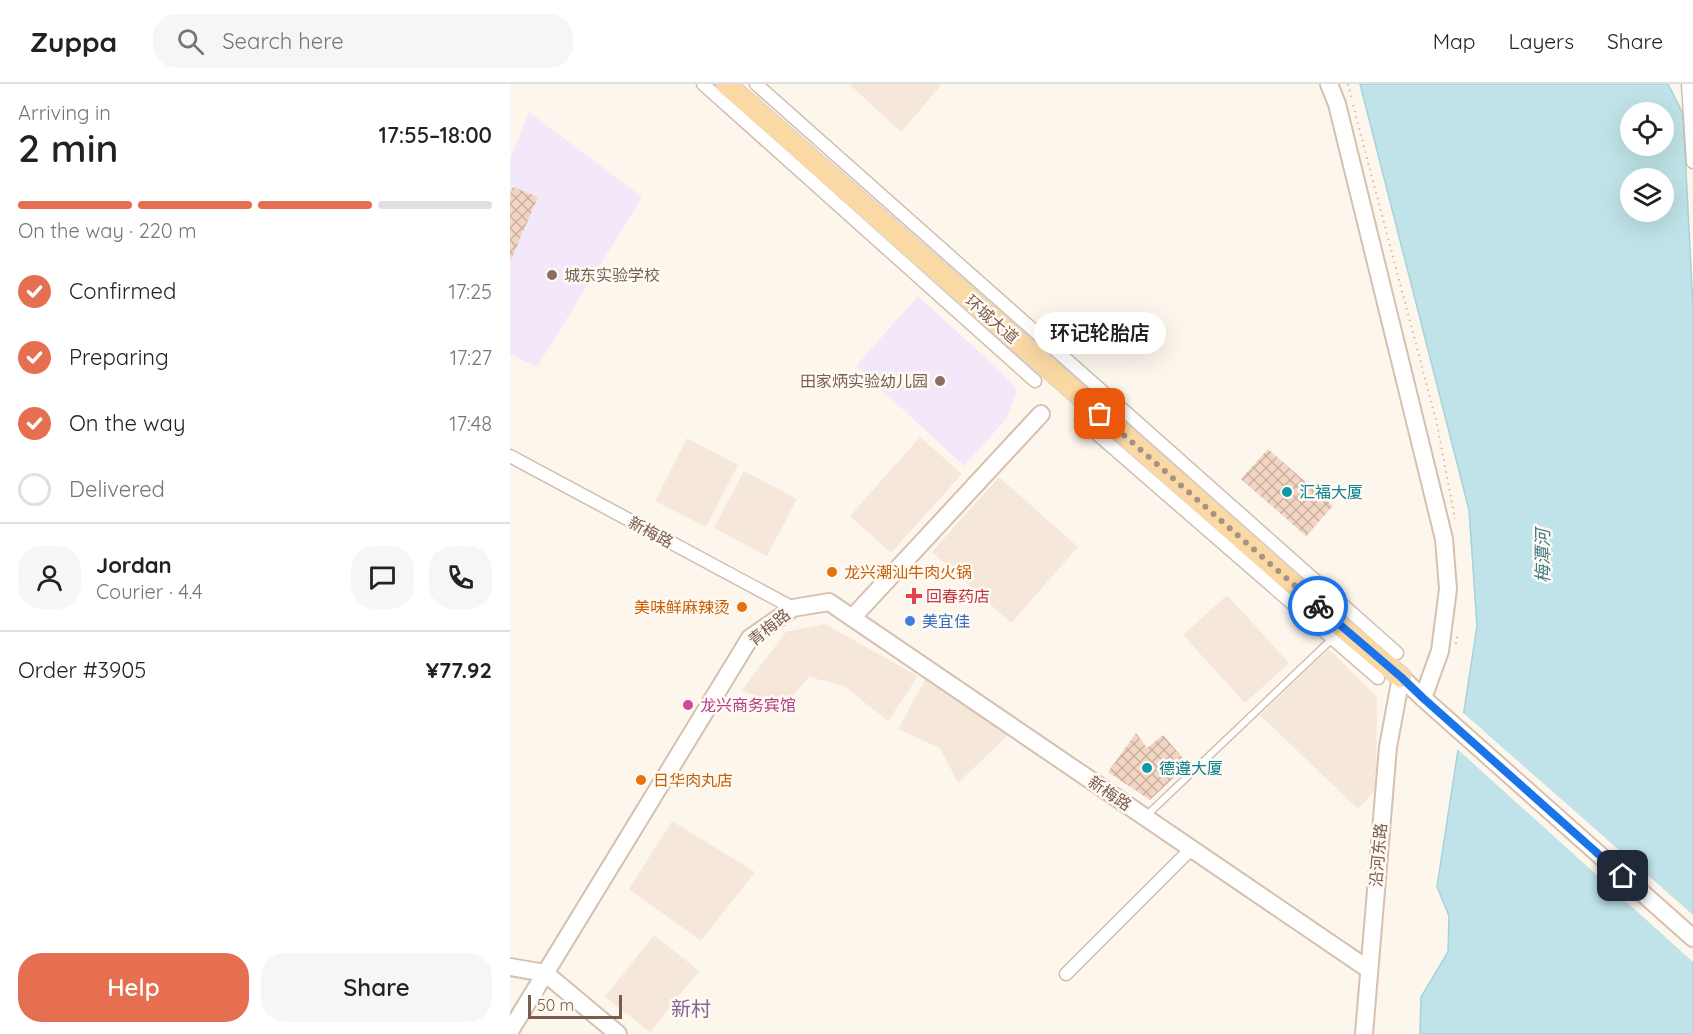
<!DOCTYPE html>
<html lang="en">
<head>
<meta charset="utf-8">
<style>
	:root { --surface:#fff; --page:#f6f6f6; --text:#222; --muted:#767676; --line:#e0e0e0; --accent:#e76f51 }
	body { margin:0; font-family:Quicksand,"Noto Sans SC",sans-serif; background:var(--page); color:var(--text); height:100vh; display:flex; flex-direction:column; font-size:22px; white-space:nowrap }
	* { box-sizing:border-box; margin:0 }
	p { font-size:20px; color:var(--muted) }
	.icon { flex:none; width:33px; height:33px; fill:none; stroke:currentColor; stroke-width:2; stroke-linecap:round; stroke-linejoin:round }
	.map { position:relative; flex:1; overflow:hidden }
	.drawer { display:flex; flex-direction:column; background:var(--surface); width:510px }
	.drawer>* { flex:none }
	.fabs { position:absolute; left:1110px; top:18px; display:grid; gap:12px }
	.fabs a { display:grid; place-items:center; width:54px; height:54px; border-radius:50%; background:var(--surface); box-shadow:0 6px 24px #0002; font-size:30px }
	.scale { position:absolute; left:18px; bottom:15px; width:94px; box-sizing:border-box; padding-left:6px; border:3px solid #7a5c4d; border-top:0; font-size:16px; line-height:21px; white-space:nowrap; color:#7a5c4d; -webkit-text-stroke:4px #fffaf3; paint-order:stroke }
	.pin { position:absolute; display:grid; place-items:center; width:51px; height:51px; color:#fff; margin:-26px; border-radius:12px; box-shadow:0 3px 9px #0006 }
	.courier { position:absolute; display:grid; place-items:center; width:60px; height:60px; margin:-30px; border:4px solid #1a73e8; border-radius:50%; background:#fff; color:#222; box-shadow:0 2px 8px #0007 }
	.bubble { position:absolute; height:42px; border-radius:21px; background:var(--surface); box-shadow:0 6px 24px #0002; font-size:20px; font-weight:600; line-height:42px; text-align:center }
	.head em { font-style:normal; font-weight:600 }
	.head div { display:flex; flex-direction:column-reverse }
	.head { display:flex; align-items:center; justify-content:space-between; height:102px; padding:0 18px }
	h1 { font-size:39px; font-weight:600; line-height:45px }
	.bar { display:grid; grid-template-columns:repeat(4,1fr); gap:9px 6px; align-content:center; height:72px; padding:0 18px }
	.bar i { height:8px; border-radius:4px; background:var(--line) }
	.bar .current { background:var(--accent) }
	.bar p { grid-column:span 4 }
	.line { display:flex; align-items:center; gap:15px; padding:0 18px; border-top:2px solid var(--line) }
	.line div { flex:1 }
	.round { display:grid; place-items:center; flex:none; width:63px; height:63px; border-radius:24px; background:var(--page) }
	ol { padding:0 18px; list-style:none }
	li { display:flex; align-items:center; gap:18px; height:66px }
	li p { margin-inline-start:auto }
	li .icon { padding:6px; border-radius:50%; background:var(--accent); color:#fff; stroke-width:4 }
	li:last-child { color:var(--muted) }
	li i { width:33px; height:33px; border:3px solid var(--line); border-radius:50% }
	.primary-button { display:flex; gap:12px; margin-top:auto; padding:12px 18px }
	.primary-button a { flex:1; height:69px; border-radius:24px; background:var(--accent); color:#fff; font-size:24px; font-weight:600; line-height:69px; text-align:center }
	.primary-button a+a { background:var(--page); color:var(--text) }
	header { display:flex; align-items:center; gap:36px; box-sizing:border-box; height:84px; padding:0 30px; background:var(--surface); border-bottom:2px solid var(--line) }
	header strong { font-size:28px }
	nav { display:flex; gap:33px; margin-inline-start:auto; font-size:21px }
	.search { width:420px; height:54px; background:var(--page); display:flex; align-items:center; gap:15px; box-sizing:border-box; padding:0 21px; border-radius:24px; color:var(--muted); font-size:22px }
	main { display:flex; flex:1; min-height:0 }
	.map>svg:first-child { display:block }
</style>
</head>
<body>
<header>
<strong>Zuppa</strong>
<div class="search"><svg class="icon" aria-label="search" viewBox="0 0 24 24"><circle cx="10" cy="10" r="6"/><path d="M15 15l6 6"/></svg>Search here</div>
<nav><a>Map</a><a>Layers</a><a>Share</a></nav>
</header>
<main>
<section class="drawer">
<div class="head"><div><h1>2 min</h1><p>Arriving in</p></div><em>17:55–18:00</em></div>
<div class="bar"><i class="current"></i><i class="current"></i><i class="current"></i><i></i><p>On the way · 220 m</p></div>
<ol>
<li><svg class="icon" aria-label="check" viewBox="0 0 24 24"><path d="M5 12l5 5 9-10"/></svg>Confirmed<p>17:25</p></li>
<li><svg class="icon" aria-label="check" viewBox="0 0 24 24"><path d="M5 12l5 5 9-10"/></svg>Preparing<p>17:27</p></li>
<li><svg class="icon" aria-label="check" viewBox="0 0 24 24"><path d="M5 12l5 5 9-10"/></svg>On the way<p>17:48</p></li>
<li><i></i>Delivered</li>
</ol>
<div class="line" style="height:108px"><a class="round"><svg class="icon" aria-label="person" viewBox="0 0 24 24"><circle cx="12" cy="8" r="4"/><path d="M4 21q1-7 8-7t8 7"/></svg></a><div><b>Jordan</b><p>Courier · 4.4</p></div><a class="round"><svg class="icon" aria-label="chat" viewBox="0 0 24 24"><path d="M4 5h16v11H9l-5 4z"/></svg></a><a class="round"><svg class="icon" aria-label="phone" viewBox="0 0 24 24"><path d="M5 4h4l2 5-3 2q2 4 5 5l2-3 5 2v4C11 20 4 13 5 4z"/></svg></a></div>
<div class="line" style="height:78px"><div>Order #3905</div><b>¥77.92</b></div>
<div class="primary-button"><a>Help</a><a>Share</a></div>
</section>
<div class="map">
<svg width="1183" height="950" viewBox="0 0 1183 950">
	<defs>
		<pattern id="building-cross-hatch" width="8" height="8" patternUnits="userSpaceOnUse" patternTransform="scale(1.5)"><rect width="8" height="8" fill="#f3d5c3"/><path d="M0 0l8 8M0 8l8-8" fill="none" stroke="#cab0a1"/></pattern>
	</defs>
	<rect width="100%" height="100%" fill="#fdf6ec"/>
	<!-- residential -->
	<path fill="#f5e8da" d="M339,0H432L391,48Z
		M410,353L452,390L381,469L340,432Z
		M177,354L228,381L196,443L145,417Z
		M234,387L287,415L257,472L204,444Z
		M489,393L568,463L501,539L422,468Z
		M717,511L779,579L735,619L673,551Z
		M315,540L408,592L378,637L334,602L299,593L273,624L232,606L276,548Z
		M819,565L867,613L866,705L848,725L750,631Z
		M416,594L498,651L448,699L430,664L388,645Z
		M162,737L245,788L191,857L119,805Z
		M144,851L189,887L140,948L95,913Z"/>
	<!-- education -->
	<path fill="#f3e8fa" d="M19,28L132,113L27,283L0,270V76Z
		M408,212L490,287L507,306L497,334L454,382L346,282Z"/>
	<!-- water -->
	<path fill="#bfe3e8" stroke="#a5d3da" stroke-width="1.5" fill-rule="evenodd" d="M850,0H1158L1173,30L1183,222V950H910L911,913L938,868L939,832L927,803L967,542L959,426ZM1120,28H1154V62H1120ZM1120,94H1154V128H1120Z"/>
	<!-- pier -->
	<path fill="#fdf6ec" d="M951,627L1183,831V878L945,663Z"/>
	<!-- building -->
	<path fill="url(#building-cross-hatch)" d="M3,103L28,113L0,178V111Z
		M758,365L823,422L796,452L731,395Z
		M626,649L637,664L653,651L678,680L640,716L598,688Z"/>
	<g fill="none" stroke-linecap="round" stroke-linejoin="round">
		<defs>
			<path id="lane" d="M636,732L822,555"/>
			<path id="street" d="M193,0L525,297
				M246,0L887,569
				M1178,0L1183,78
				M571,336L868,594
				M0,372L283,524
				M556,890L681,765"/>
			<path id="secondary" d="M819,0L827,20L934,455L938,505L930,567L913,614
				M342,534L531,330
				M891,593L913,614L1183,854
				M0,883L35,889L108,950
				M0,947L240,554L283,524L319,518L858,885
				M854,950L878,663L891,593"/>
			<path id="primary" d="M216,0L833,544L891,593"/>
		</defs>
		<!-- lane casing -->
		<use href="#lane" stroke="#d1beb0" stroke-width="9"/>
		<!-- street casing -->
		<use href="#street" stroke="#d1beb0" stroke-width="15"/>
		<!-- secondary casing -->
		<use href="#secondary" stroke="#d6c0b0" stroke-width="20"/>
		<!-- primary casing -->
		<use href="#primary" stroke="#dad1cd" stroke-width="22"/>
		<!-- path -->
		<path stroke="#d9b8a5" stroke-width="2" stroke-dasharray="1.5 4.5" stroke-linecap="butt" d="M838,0L842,16
			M843,21L927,340L945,435
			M946,560L948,548"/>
		<!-- lane -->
		<use href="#lane" stroke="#fff" stroke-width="6"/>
		<!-- street -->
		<use href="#street" stroke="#fff" stroke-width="12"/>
		<!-- secondary -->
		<use href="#secondary" stroke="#fff" stroke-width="16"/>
		<!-- primary -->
		<use href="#primary" stroke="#fbd9a5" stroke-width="20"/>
	</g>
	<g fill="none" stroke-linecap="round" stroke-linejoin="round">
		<!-- done -->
		<path stroke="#a89285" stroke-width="6" stroke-dasharray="0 10.8" d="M590,330L808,522"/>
		<!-- route -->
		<path stroke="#1a73e8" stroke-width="8" d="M808,522L891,593L913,614L1113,792"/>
	</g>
	<!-- markers -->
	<g fill="#8d6e63" stroke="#fffaf3" stroke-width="2">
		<circle cx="42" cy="191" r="6"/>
		<circle cx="430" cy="297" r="6"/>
	</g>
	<g fill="#0f9aa8" stroke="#fffaf3" stroke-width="2">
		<circle cx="777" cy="408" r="6"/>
		<circle cx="637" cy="684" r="6"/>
	</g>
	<g fill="#e8710a" stroke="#fffaf3" stroke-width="2">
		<circle cx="322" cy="488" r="6"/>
		<circle cx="232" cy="523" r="6"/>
		<circle cx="131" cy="696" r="6"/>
	</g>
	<path fill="#e0444e" stroke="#fffaf3" stroke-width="2" d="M401 503h6v6h6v6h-6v6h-6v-6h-6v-6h6z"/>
	<circle fill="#3f7fe0" stroke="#fffaf3" stroke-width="2" cx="400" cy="537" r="6"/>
	<circle fill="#d1479c" stroke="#fffaf3" stroke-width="2" cx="178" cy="621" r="6"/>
	<g text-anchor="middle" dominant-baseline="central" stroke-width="5" stroke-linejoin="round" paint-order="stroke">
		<!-- education labels -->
		<g font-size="16" fill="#785e54" stroke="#fffaf3" text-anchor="start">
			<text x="54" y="191">城东实验学校</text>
			<text x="418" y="297" text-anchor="end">田家炳实验幼儿园</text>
		</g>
		<!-- street labels -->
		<g font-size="16" fill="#7a5c4d" stroke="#fffaf3">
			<text transform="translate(482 235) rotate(41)">环城大道</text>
			<text transform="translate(141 448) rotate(28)">新梅路</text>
			<text transform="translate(259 543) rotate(-39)">青梅路</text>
			<text transform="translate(600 709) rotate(34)">新梅路</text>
			<text transform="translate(868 771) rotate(-85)">沿河东路</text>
		</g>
		<!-- culture labels -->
		<g font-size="16" fill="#0d838f" stroke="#fffaf3" text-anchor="start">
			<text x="789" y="408">汇福大厦</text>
			<text x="649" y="684">德遵大厦</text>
		</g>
		<!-- food labels -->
		<g font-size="16" fill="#c56008" stroke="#fffaf3" text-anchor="start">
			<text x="334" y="488">龙兴潮汕牛肉火锅</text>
			<text x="220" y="523" text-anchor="end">美味鲜麻辣烫</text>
			<text x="143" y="696">日华肉丸店</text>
		</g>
		<!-- health labels -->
		<g font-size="16" fill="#be3a42" stroke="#fffaf3" text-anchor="start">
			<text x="416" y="512">回春药店</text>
		</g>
		<!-- shop labels -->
		<g font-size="16" fill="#366cbe" stroke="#fffaf3" text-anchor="start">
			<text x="412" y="537">美宜佳</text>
		</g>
		<!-- hotel labels -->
		<g font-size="16" fill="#b23c85" stroke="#fffaf3" text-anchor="start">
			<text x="190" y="621">龙兴商务宾馆</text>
		</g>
		<!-- water labels -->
		<g font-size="18" font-style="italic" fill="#437c86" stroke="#fffaf3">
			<text transform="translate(1032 472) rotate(-90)">梅潭河</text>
		</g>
		<!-- quarter labels -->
		<g font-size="20" fill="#846695" stroke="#fffaf3">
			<text x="181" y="924">新村</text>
		</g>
	</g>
</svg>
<div class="fabs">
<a><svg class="icon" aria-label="locate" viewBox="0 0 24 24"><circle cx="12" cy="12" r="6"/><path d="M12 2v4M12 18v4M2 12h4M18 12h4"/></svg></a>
<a><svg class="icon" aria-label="layers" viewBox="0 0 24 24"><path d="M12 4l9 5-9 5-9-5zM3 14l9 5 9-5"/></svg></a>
</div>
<div class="scale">50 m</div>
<div class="pin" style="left:590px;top:330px;background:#ea580c"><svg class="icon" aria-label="bag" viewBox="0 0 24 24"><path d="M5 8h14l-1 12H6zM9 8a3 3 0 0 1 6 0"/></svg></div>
<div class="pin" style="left:1113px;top:792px;background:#1f2937"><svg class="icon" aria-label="home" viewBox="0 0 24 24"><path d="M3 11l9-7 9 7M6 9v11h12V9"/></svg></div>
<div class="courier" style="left:808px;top:522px"><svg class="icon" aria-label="bike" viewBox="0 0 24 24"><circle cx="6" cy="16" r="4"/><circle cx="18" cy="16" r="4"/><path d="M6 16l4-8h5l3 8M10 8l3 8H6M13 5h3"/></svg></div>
<div class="bubble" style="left:524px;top:228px;width:132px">环记轮胎店</div>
</div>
</main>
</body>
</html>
